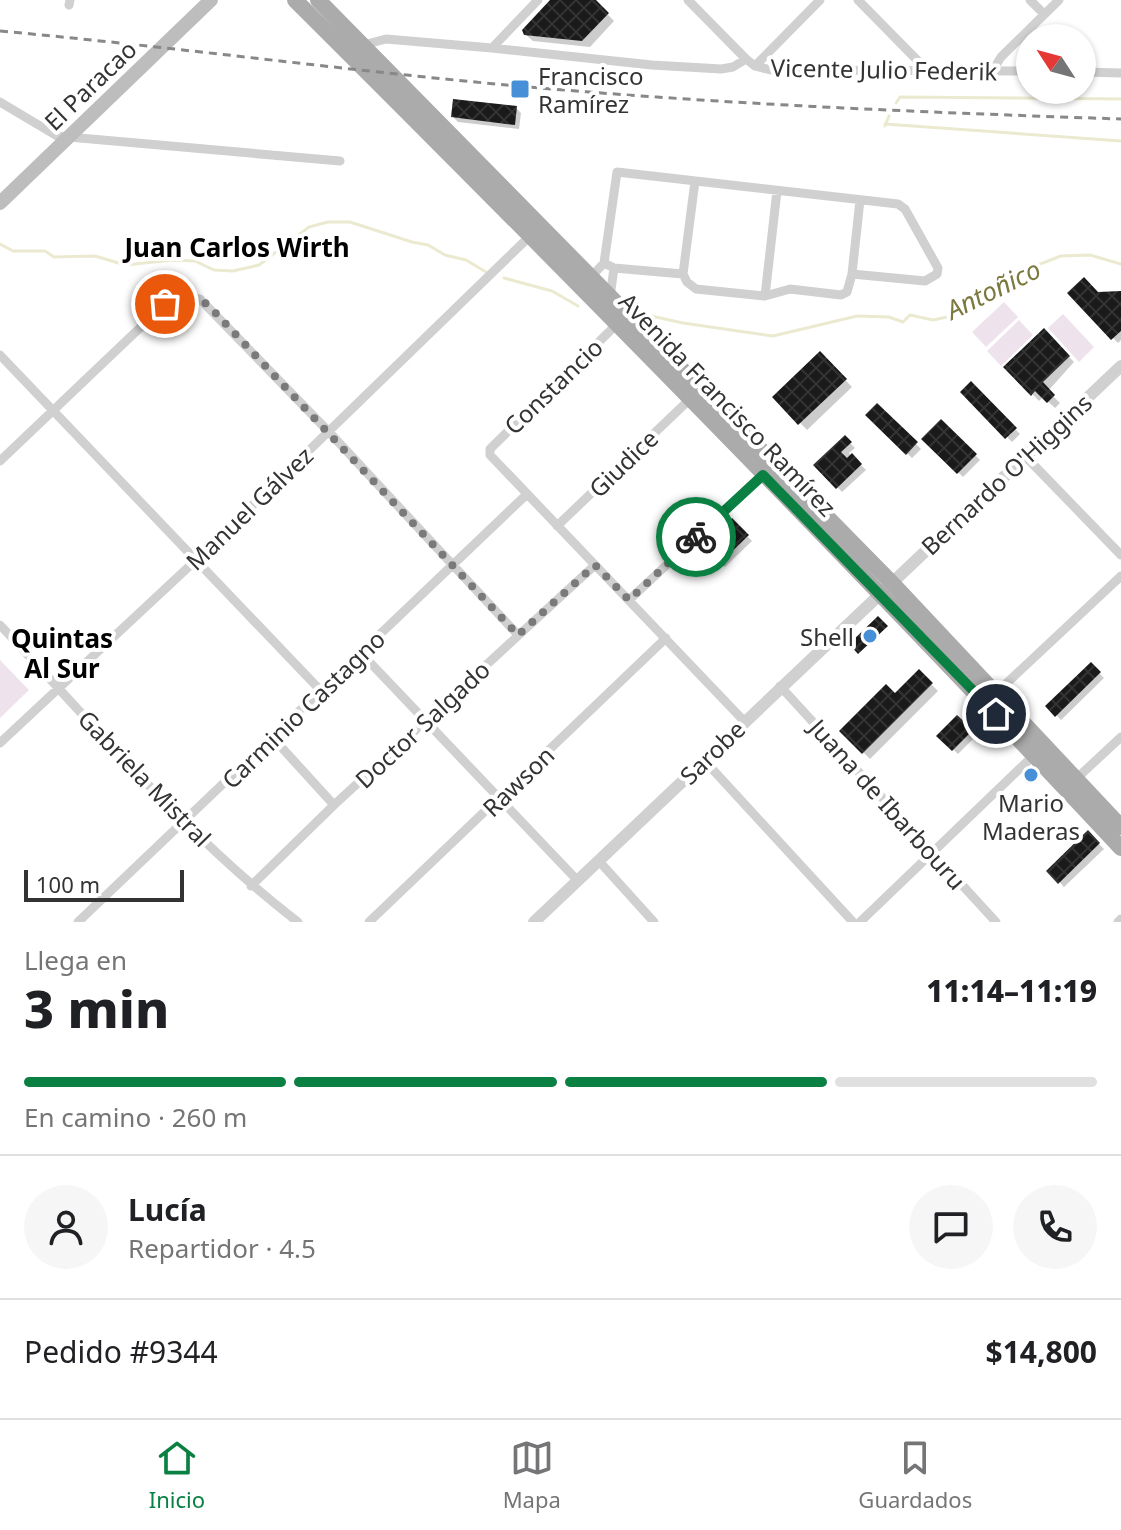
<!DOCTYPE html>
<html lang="es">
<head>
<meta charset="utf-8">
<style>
	:root { --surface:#fff; --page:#f6f6f6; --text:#202124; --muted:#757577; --line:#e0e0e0; --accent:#0b8043 }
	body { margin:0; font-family:"Noto Sans",sans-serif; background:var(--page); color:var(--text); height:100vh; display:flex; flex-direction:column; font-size:30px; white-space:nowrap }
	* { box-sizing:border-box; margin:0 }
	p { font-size:26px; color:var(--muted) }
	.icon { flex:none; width:44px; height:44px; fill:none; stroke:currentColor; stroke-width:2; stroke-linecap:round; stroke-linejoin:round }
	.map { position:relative; height:922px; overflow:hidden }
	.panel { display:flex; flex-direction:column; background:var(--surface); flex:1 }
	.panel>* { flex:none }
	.needle { width:52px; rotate:306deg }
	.tools { position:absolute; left:1016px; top:24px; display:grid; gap:16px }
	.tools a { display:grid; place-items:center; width:80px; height:80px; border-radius:50%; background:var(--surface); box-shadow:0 2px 6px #0004; font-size:40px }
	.scale { position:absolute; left:24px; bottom:20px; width:160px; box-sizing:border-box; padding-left:8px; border:4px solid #333; border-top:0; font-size:22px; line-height:28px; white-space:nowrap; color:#333; -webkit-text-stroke:6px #fff; paint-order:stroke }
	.pin { position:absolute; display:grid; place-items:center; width:68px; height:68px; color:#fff; margin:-34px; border:4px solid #fff; border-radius:50%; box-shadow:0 2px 8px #0007 }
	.courier { position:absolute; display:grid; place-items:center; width:80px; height:80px; margin:-40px; border:6px solid #0b8043; border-radius:50%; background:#fff; color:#222; box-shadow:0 2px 10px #0007 }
	.overview em { font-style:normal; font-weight:800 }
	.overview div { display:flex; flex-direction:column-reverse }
	.overview { display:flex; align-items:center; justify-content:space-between; height:136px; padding:0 24px }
	h1 { font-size:52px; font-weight:800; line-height:60px }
	.bar { display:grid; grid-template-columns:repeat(4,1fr); gap:12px 8px; align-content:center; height:96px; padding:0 24px }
	.bar i { height:10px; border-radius:6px; background:var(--line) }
	.bar .selected { background:var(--accent) }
	.bar p { grid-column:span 4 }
	.line { display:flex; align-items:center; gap:20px; padding:0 24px; border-top:2px solid var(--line) }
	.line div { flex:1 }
	.round { display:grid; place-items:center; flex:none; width:84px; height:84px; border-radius:42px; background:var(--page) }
	.tab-bar { display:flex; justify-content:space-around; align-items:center; height:112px; border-top:2px solid var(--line); background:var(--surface); font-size:22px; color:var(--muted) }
	.tab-bar a { display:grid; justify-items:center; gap:4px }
	.tab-bar .selected { color:var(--accent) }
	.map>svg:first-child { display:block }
</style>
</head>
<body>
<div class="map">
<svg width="1121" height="922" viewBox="0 0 1121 922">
	<defs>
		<pattern id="building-cross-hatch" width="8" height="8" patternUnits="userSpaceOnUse" patternTransform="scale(2)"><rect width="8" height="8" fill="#1a1a1a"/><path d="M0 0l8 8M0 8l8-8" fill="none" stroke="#333"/></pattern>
	</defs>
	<rect width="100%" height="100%" fill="#fff"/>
	<!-- park -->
	<path fill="#eee3ed" d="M1004,302L1018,317L986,347L972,332Z
		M1063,314L1094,347L1079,362L1048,328Z
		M1019,320L1033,335L1001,366L987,351Z
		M0,660L29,690L0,718Z"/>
	<!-- shadow -->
	<path fill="#0003" d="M554,0H594L614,21L590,47L533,41L525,34Z
		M516,108L521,113L519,129L458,122L453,117Z
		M1121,293V340L1118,343L1069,294Z
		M1044,331L1074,362L1048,391L1060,403L1055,408L1043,397L1039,401L1006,367Z
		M820,354L852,387L807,430L775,397Z
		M971,384L1020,434L1012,442L963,392Z
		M877,406L921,449L912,458L868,415Z
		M941,421L980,460L963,477L924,439Z
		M845,438L855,448L849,453L866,470L842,492L816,465Z
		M732,521L752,541L725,567L705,547Z
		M1091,665L1104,678L1061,720L1048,706Z
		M919,672L938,691L870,759L842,731L895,696Z
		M957,717L976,736L958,754L939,736Z
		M1088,833L1104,849L1064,887L1049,871Z"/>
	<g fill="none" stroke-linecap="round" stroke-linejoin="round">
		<!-- stream -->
		<path stroke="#ebead1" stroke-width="3" d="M896,103L900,97L1121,99
			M885,124L1121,141
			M885,126L889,116
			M0,244L13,251H45L54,257L95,256L125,265L174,260L195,261L214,270L233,271L259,265L309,227L328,222H350L412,242L428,245L445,255L466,260L486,272
			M504,278L552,291L578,306
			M633,312L683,323L773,336L857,316L889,317L903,322L910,315L933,320L947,317L1001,279L1061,256L1090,255L1121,264"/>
	</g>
	<!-- building -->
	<path fill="url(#building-cross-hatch)" d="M550,0H596L609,13L582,41L524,35L522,30Z
		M453,99L517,106L515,125L451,117Z
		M1084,277L1098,292L1121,291V331L1111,340L1067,293Z
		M1044,328L1070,356L1043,382L1055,395L1047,403L1035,391L1031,396L1003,367Z
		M820,351L847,379L798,425L772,397Z
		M971,381L1017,428L1005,439L960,392Z
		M877,403L918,442L906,455L865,415Z
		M941,419L977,454L957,474L921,439Z
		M845,435L852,442L841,452L847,458L852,453L862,464L836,489L813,465Z
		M732,518L749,535L719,564L702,547Z
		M878,616L888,626L858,654L849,644Z
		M1091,662L1101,672L1055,717L1045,706Z
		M919,669L933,683L862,754L839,731L886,684L895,693Z
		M957,715L973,730L952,751L936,736Z
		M1088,830L1100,843L1058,884L1046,871Z"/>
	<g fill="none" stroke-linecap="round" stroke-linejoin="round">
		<!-- minor -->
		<path stroke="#d0d0d0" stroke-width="9" d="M688,0L746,59
			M858,0L918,61L925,72
			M1030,0L1044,14
			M69,5L70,0
			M363,45L386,39L492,48L652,65L721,69L733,67L746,59L755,66L771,70L1030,71
			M492,48L538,0
			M755,66L820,0
			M993,70L1001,57L1059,0
			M1082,72L1121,73
			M0,102L57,136L340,161
			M604,263L614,268L683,274L687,282L696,289L765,296L790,289L841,295L847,292L852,274L860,200
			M683,274L695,181
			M591,277L604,263L617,172L898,204L905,209L938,268L937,274L925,281L852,274
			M765,296L777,191
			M610,297L614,268
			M617,324L490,449V455L744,721
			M0,355L322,692
			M1026,457L1121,555
			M0,461L165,304L182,297L200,299L329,432L518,635
			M557,526L689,400
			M629,600L763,475
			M0,625C96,727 187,837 298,922
			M361,653L577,880
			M780,686L996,922
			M995,694L1121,576
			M273,738L334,805
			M0,743L196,560L530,236
			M703,759L853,922
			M1076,779L1121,737
			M598,860L654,922
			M251,886L334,805L595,565
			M78,922L526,495
			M369,922L666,638
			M860,922L1034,755
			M1118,922L1121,919"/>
		<!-- tertiary -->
		<path stroke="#d0d0d0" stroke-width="12" d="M534,922L1121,366"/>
		<!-- secondary -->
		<path stroke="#bdbdbd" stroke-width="14" d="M0,203L211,0"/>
		<!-- primary -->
		<path stroke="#ababab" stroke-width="16" d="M295,0C574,278 852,560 1121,848
			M318,0L891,582L1121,827"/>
		<!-- rail -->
		<path stroke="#888" stroke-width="3" stroke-dasharray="8 6" stroke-linecap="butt" d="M0,31C197,49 392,77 589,92C766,106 944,113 1121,119"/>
	</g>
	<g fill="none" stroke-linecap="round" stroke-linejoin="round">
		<!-- done -->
		<path stroke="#7a7a7a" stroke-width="8" stroke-dasharray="0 14.4" d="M165,304C180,295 194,294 208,305L518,635L595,565L629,600L696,537"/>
		<!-- route -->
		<path stroke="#0b8043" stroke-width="10" d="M696,537L763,475L996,714"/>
	</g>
	<!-- markers -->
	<g fill="#4790d7" stroke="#fff" stroke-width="3">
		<rect x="510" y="79" width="20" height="20" rx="4"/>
		<circle cx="870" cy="636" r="8"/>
		<circle cx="1031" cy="775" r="8"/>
	</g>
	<g text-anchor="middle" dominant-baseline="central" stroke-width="8" stroke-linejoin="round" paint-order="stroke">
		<!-- street labels -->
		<g font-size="24" fill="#333" stroke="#fff">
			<text transform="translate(884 69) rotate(1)">Vicente Julio Federik</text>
			<text transform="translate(90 85) rotate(-44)">El Paracao</text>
			<text transform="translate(553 386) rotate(-44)">Constancio</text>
			<text transform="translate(728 404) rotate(46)">Avenida Francisco Ramírez</text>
			<text transform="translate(623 463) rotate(-44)">Giudice</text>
			<text transform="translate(1006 474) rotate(-43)">Bernardo O'Higgins</text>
			<text transform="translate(249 508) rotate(-44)">Manuel Gálvez</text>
			<text transform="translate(303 709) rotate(-44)">Carminio Castagno</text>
			<text transform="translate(422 724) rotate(-43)">Doctor Salgado</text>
			<text transform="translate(712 752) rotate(-44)">Sarobe</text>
			<text transform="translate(145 778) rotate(46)">Gabriela Mistral</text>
			<text transform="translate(518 781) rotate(-44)">Rawson</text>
			<text transform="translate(888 804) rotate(48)">Juana de Ibarbouru</text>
		</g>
		<!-- poi labels -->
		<g font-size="24" fill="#333" stroke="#fff" text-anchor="start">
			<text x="538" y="75">Francisco<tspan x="538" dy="28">Ramírez</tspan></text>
			<text x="854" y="636" text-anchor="end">Shell</text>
			<text x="1031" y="802" text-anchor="middle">Mario<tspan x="1031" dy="28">Maderas</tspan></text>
		</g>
		<!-- neighbourhood labels -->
		<g font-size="26" font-weight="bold" fill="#000" stroke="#fff">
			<text x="237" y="247">Juan Carlos Wirth</text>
			<text x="62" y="638">Quintas<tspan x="62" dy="30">Al Sur</tspan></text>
		</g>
		<!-- water labels -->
		<g font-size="26" font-style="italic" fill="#7c793e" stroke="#fff">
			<text transform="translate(993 289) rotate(-26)">Antoñico</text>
		</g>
	</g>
</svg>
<div class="tools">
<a><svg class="needle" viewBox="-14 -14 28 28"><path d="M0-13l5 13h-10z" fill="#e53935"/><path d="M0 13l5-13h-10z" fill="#757577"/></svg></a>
</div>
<div class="scale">100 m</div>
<div class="pin" style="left:165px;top:304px;background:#ea580c"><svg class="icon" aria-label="bag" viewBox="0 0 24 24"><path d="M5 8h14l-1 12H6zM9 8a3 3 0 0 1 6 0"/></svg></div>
<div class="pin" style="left:996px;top:714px;background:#1f2937"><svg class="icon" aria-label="home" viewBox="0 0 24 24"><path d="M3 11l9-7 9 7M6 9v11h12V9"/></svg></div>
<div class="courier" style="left:696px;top:537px"><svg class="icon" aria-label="bike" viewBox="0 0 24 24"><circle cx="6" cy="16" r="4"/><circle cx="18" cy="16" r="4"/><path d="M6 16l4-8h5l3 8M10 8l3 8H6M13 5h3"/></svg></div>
</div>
<section class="panel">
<div class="overview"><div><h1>3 min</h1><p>Llega en</p></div><em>11:14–11:19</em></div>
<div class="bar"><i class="selected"></i><i class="selected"></i><i class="selected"></i><i></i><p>En camino · 260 m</p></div>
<div class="line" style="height:144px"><a class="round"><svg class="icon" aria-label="person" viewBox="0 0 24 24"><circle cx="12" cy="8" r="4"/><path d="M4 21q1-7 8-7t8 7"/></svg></a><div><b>Lucía</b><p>Repartidor · 4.5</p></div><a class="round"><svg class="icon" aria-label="chat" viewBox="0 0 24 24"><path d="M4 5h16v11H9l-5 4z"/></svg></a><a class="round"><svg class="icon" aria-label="phone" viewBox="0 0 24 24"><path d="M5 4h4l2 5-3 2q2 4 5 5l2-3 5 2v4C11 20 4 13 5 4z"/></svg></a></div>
<div class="line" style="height:104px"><div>Pedido #9344</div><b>$14,800</b></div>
</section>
<nav class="tab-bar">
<a class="selected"><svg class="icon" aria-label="home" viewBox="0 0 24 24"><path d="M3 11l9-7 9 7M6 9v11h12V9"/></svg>Inicio</a>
<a><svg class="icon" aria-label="map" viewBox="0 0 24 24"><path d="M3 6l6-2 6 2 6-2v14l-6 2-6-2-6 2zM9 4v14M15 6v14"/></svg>Mapa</a>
<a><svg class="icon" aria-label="saved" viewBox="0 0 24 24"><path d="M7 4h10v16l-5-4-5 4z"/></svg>Guardados</a>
</nav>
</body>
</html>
